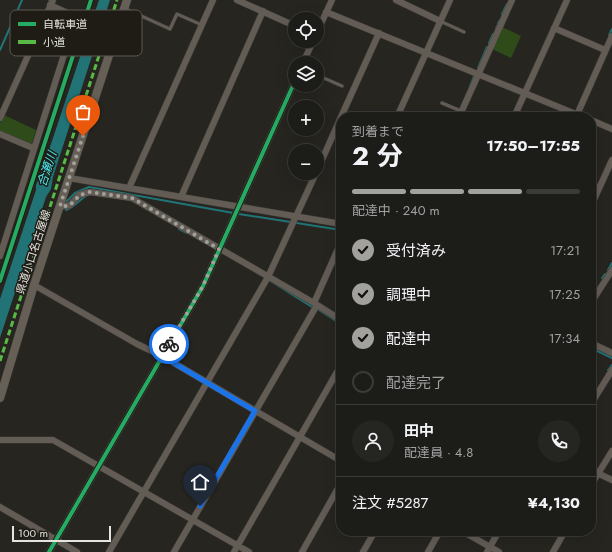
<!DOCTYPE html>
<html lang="ja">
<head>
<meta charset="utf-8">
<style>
	:root { --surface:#1c1c18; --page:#252521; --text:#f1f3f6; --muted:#a0a1a2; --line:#3a3a37; --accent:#a2a19c }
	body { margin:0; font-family:Jost,"Noto Sans JP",sans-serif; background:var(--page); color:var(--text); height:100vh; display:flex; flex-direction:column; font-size:15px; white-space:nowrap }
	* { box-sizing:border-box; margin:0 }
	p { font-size:13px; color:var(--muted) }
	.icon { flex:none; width:22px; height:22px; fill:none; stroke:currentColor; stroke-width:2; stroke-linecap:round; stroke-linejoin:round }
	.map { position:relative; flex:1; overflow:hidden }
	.details { position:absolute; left:336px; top:112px; width:260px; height:424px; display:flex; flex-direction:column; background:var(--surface); border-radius:16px; box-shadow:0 4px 16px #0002,0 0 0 1px var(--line) }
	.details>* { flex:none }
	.controls { position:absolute; left:288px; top:12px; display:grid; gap:8px }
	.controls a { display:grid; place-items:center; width:36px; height:36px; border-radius:50%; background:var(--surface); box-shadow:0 4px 16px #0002,0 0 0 1px var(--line); font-size:20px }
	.scale { position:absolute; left:12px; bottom:10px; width:99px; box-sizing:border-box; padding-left:4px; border:2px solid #e5e4df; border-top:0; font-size:11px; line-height:14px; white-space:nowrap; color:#e5e4df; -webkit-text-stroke:3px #1e1c15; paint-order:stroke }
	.pin { position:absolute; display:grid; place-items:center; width:34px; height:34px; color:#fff; margin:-41px -17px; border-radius:50% 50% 50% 0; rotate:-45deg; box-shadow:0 0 4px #0007 }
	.pin .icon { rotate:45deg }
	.courier { position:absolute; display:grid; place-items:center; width:40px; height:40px; margin:-20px; border:3px solid #1a73e8; border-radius:50%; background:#fff; color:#222; box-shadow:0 1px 5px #0007 }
	.summary em { font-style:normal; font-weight:700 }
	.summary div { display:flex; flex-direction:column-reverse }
	.summary { display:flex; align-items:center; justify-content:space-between; height:68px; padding:0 16px }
	h1 { font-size:26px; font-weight:700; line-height:30px }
	.bar { display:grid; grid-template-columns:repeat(4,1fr); gap:6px 4px; align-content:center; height:48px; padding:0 16px }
	.bar i { height:5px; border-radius:3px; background:var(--line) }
	.bar .active { background:var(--accent) }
	.bar p { grid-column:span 4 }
	.line { display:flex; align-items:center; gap:10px; padding:0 16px; border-top:1px solid var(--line) }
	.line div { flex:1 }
	.round { display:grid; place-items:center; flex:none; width:42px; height:42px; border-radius:21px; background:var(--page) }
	ol { padding:0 16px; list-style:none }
	li { display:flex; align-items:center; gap:12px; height:44px }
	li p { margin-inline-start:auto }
	li .icon { padding:4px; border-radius:50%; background:var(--accent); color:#111; stroke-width:4 }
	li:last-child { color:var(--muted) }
	li i { width:22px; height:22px; border:2px solid var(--line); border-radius:50% }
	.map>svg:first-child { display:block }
</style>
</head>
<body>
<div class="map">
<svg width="612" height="552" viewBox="0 0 612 552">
	<rect width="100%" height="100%" fill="#262520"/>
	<!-- green -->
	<path fill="#304b1a" d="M502,27L521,36L511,58L492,49Z
		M4,115L36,130L32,143L30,144L0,131V123Z"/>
	<!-- water -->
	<path fill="#217376" d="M99,0H110L53,177L51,189L46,197L0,338V299L36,190V185L41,174Z"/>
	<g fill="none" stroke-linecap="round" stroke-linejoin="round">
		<!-- stream -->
		<path stroke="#217376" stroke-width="2" d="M49,0H50
			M502,14L507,4
			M498,23L500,20
			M496,29L497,26
			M609,35L612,29
			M489,43L493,34
			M0,50L22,0
			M478,68L487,47
			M469,89L474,76
			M65,200L67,201L75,193L89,187L239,214L341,230
			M66,210C75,207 79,200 86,196
			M179,229L187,233
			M608,270L612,263
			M602,278L605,274
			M269,280L312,307
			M594,291L597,287
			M591,297L592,295
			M319,310L341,324
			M591,348L612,358
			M608,370L612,365"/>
		<defs>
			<path id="service" d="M126,9L170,29L177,14L202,25
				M440,21L464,32
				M317,75L342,86
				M442,103L461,111"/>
			<path id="minor" d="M237,0L295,26
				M396,0L440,21
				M326,12L583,117
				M554,28L605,50
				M317,32L332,0
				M303,63L313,41
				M341,117L379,33
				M397,117L450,0
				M459,117L512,0
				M514,117L567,0
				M576,117L612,36
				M0,118L53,0
				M591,120L612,129
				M0,134L33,148
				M317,171L341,117
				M69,178L341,224
				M129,188L213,0
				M181,197L263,11
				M60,206H66L70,205L79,195L90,192L132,198L314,303L341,320
				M591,206L612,160
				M0,256L76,17L50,5
				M34,285L137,344L162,356L341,461
				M314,303L341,242
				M591,303L612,270
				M591,343L612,353
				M591,404L612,370
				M0,440H53L249,552
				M591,470L612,480
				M591,485L612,451
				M0,507L77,552
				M462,531L499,552
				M49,552L203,286L295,81
				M109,552L268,277L316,173
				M174,552L317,305
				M234,552L341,365
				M302,552L341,483
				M363,552L375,531
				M428,552L440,531
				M487,552L499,531
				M553,552L565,531"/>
			<path id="secondary" d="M0,398L34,285L127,0"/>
		</defs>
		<!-- service casing -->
		<use href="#service" stroke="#403f3c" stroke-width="4"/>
		<!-- minor casing -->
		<use href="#minor" stroke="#403f3c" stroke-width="7"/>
		<!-- secondary casing -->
		<use href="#secondary" stroke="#403f3c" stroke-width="9"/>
		<!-- service -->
		<use href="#service" stroke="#635c55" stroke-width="3"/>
		<!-- minor -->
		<use href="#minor" stroke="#635c55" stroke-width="6"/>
		<!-- secondary -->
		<use href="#secondary" stroke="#665f56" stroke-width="8"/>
		<!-- quiet -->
		<path stroke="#58b947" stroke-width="3" stroke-dasharray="6 3" stroke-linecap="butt" d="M0,361L117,0"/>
		<defs>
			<path id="cycleway" d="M0,281L91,0
				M49,552L203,286L295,81"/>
		</defs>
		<!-- cycleway casing -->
		<use href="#cycleway" stroke="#1e1c15" stroke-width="6"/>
		<!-- cycleway -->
		<use href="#cycleway" stroke="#26ab63" stroke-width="4"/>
	</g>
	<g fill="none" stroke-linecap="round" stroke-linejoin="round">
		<!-- done -->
		<path stroke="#a2a19c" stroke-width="4" stroke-dasharray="0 7.2" d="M83,136L60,206H66L70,205L80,195L90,192L132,198L219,249L203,286L169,344"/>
		<!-- route -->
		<path stroke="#1a73e8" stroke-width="5" d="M169,344L162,356L255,411L200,506"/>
	</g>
	<g text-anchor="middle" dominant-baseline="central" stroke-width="3" stroke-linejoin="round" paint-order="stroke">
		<!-- street labels -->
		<g font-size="11" fill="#e5e4df" stroke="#1e1c15">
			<text transform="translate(33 252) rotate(-72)">県道小口名古屋線</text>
		</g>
		<!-- water labels -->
		<g font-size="12" font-style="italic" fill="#49edf4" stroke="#1e1c15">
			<text transform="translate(47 169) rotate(-72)">合瀬川</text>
		</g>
	</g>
	<!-- legend -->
	<rect x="10" y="10" width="132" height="46" rx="6" fill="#1e1c15" stroke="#5a5852" stroke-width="1"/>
	<rect x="18" y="22" width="18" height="4" fill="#26ab63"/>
	<rect x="18" y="40" width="18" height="4" fill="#58b947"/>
	<g font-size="11" fill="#e5e4df">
		<text x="43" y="28">自転車道</text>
		<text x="43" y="46">小道</text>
	</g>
</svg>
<div class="controls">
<a><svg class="icon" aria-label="locate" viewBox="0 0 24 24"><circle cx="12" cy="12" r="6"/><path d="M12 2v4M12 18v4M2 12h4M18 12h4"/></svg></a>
<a><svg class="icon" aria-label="layers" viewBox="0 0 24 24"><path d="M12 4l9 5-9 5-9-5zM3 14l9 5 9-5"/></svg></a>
<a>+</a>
<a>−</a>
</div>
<div class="scale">100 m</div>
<div class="pin" style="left:83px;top:136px;background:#ea580c"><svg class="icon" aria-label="bag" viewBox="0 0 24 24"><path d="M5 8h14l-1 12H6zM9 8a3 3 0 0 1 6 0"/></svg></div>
<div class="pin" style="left:200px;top:506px;background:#1f2937"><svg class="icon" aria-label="home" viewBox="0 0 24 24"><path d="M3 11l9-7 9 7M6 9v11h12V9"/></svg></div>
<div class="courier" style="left:169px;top:344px"><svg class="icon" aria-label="bike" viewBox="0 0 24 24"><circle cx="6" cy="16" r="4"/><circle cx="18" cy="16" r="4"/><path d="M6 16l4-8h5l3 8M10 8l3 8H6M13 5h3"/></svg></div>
<section class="details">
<div class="summary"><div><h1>2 分</h1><p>到着まで</p></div><em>17:50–17:55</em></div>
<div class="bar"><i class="active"></i><i class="active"></i><i class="active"></i><i></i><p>配達中 · 240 m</p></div>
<ol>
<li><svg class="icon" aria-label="check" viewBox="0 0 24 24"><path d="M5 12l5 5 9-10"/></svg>受付済み<p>17:21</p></li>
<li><svg class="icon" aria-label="check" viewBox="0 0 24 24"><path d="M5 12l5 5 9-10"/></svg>調理中<p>17:25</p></li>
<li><svg class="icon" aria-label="check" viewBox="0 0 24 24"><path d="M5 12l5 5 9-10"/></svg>配達中<p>17:34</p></li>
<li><i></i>配達完了</li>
</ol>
<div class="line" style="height:72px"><a class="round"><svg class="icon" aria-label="person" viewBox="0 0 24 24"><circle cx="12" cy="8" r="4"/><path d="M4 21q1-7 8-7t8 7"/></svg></a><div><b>田中</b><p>配達員 · 4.8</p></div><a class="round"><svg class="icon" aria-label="phone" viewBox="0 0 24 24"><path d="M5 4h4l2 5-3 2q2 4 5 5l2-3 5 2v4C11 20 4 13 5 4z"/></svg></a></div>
<div class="line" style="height:52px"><div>注文 #5287</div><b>¥4,130</b></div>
</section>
</div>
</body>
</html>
